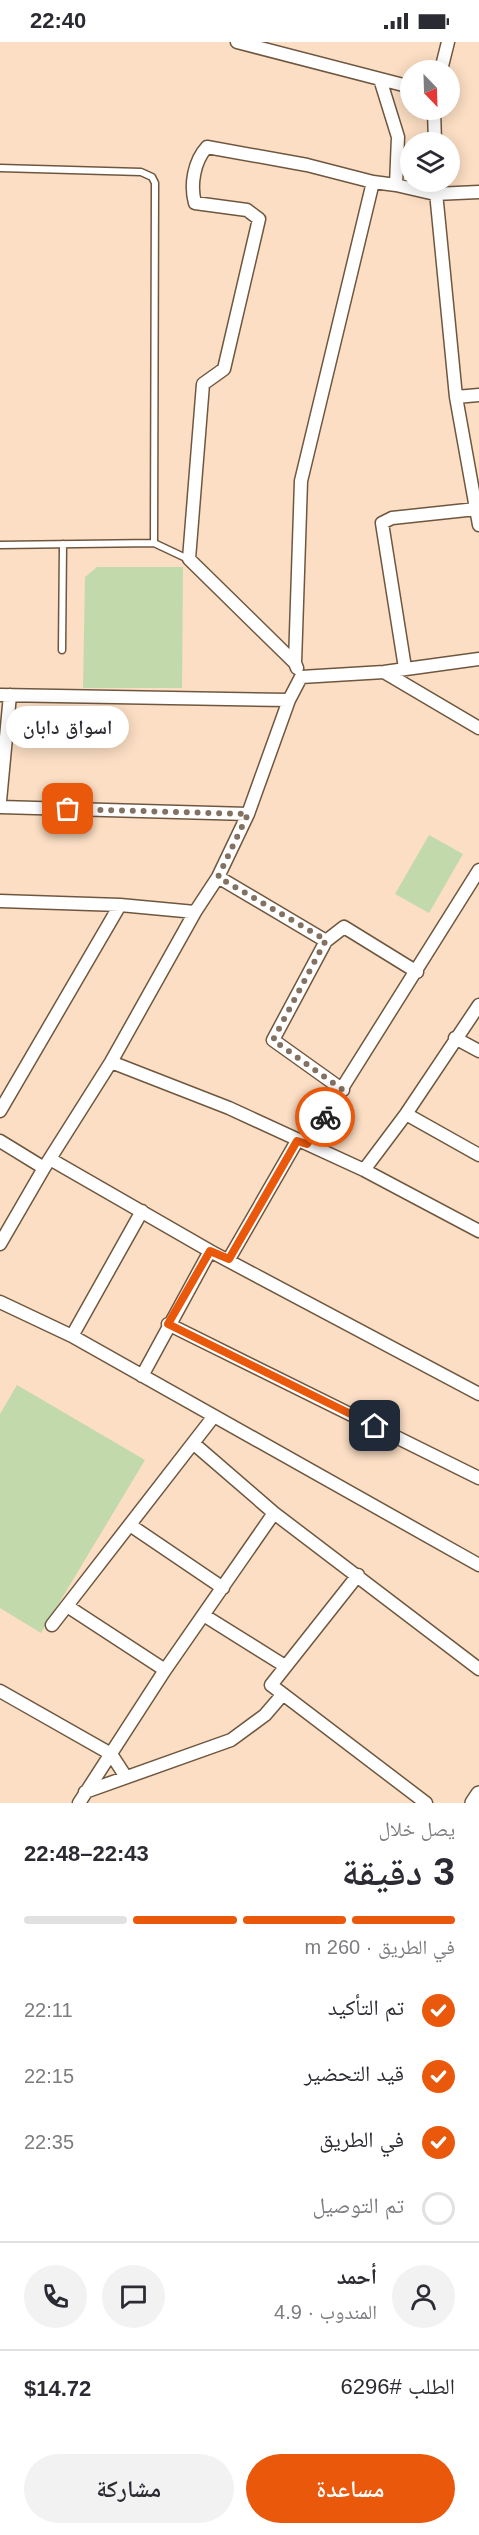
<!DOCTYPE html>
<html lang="ar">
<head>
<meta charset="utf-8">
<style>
	:root { --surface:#fff; --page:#f2f2f3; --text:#2b2b33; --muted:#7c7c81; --line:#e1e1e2; --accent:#ea580c }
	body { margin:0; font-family:Helvetica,"Noto Naskh Arabic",sans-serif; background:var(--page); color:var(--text); direction:rtl; height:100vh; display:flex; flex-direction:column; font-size:22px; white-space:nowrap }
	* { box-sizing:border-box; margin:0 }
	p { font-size:20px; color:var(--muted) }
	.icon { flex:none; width:33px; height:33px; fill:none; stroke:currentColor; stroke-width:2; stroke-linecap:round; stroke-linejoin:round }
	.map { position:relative; height:1761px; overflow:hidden; direction:ltr }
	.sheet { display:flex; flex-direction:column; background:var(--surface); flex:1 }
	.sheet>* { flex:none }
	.needle { width:39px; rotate:157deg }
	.fabs { position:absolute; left:400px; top:18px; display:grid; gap:12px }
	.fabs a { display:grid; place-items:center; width:60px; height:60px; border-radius:50%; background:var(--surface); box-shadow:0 3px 15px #0003; font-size:30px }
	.pin { position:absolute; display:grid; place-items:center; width:51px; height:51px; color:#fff; margin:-26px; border-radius:12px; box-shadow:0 3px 9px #0006 }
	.courier { position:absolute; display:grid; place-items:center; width:60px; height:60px; margin:-30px; border:4px solid #ea580c; border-radius:50%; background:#fff; color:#222; box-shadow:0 2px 8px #0007 }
	.bubble { position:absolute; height:42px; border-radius:21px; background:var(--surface); box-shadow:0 3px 15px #0003; font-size:20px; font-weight:600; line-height:42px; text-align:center; direction:rtl }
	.headline em { font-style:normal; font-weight:600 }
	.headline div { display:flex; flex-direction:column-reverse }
	.headline { display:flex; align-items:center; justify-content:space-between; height:102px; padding:0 24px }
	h1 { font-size:39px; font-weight:600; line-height:45px }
	.bar { display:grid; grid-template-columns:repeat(4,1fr); gap:9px 6px; align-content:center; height:72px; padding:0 24px }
	.bar i { height:8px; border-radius:4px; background:var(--line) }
	.bar .active { background:var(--accent) }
	.bar p { grid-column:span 4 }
	.line { display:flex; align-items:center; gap:15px; padding:0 24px; border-top:2px solid var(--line) }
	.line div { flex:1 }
	.round { display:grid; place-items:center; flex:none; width:63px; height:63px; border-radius:32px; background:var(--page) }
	ol { padding:0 24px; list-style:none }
	li { display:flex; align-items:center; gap:18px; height:66px }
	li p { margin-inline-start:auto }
	li .icon { padding:6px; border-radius:50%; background:var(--accent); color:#fff; stroke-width:4 }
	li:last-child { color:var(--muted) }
	li i { width:33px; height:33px; border:3px solid var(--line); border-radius:50% }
	.button { display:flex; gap:12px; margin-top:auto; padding:12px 24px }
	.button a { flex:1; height:69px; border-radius:36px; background:var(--accent); color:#fff; font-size:24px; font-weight:600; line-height:69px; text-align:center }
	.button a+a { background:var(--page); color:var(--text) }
	.status { display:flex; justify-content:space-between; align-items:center; height:42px; padding:0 30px; background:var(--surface); direction:ltr }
	.status svg { height:16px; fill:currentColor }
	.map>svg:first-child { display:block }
</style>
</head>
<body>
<div class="status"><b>22:40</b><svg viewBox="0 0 49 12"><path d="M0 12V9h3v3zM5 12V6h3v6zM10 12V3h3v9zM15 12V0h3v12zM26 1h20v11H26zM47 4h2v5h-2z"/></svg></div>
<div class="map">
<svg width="479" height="1761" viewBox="0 0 479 1761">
	<rect width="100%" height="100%" fill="#fbdec3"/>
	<!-- green -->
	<path fill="#c2daab" d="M97,525H183L182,646H83L85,535Z
		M429,793L463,812L429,871L395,852Z
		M17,1343L145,1418L41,1591L0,1566V1372Z"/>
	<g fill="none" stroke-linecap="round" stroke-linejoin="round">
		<defs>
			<path id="service" d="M0,126L141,130L152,135L155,141L154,501
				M0,503L154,501L188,517
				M62,608L63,502"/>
			<path id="minor" d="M237,0L411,45
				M441,28L448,0
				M434,68L435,100
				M435,140L456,355L479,483
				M396,143L435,152L479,150
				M456,355L479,353
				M295,621L189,517L203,342L224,327L259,177L247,168L195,161C190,143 194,119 207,105L307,123L373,140
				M297,626L295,621L301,439L373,140L396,143L398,95L380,37
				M405,626L382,481L392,476L476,467
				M384,630L479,686
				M301,635L384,630L479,617
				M0,653L289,658
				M0,759L10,653
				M0,765L248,772
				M218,835L326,899
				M0,859L120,863L195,870
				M455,996L479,1009
				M111,1020L229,1066L364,1128L479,1189
				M343,1048L273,998L326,899L344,885L417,930
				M0,1069L120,863
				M406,1072L479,1113
				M0,1099L44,1126
				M307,1102L479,828
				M50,1117L210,1209L479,1352
				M364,1128L406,1072L479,963
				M0,1202L44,1126L111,1020L195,870L218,835L248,772L289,658L301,635
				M229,1217L297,1099
				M0,1260L72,1294L479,1523
				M168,1282L479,1436
				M72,1294L142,1169
				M142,1334L210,1209
				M193,1401L274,1471L479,1627
				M130,1483L223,1546
				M358,1533L271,1643L426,1761
				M67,1564L165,1628
				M205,1574L285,1624
				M52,1583L214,1374
				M0,1649L111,1712L126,1735
				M85,1750L231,1698L265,1673L283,1652
				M79,1761L165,1628L274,1471"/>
			<path id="tertiary" d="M473,1761L479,1752"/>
		</defs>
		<!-- service casing -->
		<use href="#service" stroke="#6f573f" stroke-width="9"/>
		<!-- minor casing -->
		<use href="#minor" stroke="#6f573f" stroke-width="15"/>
		<!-- tertiary casing -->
		<use href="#tertiary" stroke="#6f573f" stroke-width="18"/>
		<!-- service -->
		<use href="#service" stroke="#fff" stroke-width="6"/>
		<!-- minor -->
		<use href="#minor" stroke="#fff" stroke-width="12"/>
		<!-- tertiary -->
		<use href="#tertiary" stroke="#fff" stroke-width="15"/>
	</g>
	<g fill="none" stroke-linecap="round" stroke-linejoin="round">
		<!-- done -->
		<path stroke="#837162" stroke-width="6" stroke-dasharray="0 10.8" d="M68,767L248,772L218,835L326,898L273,998L343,1048L325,1075"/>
		<!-- route -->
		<path stroke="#ea580c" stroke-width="8" d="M325,1075L307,1102L297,1099L229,1217L210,1209L168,1282L375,1384"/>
	</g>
</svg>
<div class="fabs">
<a><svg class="needle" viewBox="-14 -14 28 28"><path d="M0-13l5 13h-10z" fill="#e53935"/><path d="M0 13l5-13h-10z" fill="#7c7c81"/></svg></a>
<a><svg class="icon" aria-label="layers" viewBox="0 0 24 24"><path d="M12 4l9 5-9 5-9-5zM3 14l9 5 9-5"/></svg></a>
</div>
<div class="pin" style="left:68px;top:767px;background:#ea580c"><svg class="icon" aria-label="bag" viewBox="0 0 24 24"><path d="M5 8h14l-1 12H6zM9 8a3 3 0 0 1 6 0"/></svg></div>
<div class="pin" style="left:375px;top:1384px;background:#1f2937"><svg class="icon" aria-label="home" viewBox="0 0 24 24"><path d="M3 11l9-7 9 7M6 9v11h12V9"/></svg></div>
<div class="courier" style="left:325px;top:1075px"><svg class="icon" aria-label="bike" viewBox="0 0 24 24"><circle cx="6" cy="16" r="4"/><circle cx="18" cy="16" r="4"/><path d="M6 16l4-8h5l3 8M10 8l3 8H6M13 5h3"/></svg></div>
<div class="bubble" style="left:6px;top:664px;width:123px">اسواق دابان</div>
</div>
<section class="sheet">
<div class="headline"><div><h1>3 دقيقة</h1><p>يصل خلال</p></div><em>22:43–22:48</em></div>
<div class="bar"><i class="active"></i><i class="active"></i><i class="active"></i><i></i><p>في الطريق · 260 m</p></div>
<ol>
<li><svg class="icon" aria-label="check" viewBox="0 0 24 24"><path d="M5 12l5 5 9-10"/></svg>تم التأكيد<p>22:11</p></li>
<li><svg class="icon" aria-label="check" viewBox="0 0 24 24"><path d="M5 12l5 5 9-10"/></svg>قيد التحضير<p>22:15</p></li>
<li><svg class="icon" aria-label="check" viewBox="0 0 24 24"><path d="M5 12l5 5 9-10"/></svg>في الطريق<p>22:35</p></li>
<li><i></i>تم التوصيل</li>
</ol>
<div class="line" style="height:108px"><a class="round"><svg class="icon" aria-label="person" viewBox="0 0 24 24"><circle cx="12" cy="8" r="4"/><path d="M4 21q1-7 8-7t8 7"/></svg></a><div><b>أحمد</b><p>المندوب · 4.9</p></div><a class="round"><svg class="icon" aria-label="chat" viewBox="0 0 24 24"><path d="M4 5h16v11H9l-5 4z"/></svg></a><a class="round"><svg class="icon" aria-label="phone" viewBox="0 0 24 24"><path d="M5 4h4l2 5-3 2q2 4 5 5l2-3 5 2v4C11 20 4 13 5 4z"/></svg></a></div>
<div class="line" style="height:78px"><div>الطلب #6296</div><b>$14.72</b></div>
<div class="button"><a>مساعدة</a><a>مشاركة</a></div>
</section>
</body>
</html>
